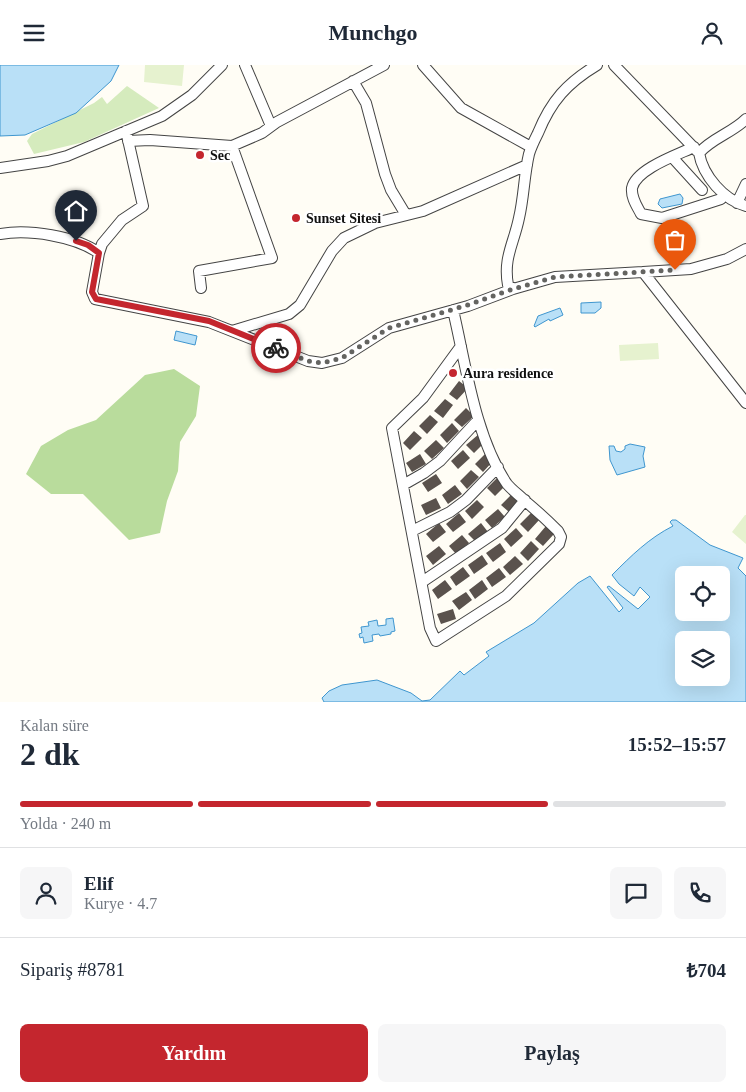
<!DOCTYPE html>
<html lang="tr">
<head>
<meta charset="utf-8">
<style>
	:root { --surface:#fff; --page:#f6f6f7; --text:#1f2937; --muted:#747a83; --line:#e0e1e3; --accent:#c4262e }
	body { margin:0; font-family:"Times New Roman",serif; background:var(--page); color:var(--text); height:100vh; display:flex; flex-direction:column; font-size:19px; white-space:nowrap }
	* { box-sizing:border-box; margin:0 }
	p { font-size:16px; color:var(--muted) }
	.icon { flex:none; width:28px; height:28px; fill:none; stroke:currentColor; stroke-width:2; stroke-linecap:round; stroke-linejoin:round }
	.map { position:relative; height:637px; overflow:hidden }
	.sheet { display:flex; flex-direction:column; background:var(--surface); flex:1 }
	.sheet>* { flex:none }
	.fabs { position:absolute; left:675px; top:501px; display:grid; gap:10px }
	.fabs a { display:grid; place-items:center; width:55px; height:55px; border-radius:8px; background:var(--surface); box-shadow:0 5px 20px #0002; font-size:25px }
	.pin { position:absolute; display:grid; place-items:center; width:42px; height:42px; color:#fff; margin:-51px -21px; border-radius:50% 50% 50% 0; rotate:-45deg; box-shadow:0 0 5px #0007 }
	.pin .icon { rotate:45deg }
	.courier { position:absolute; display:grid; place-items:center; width:50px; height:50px; margin:-25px; border:4px solid #c4262e; border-radius:50%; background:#fff; color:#222; box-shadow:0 1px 6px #0007 }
	.overview em { font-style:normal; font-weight:600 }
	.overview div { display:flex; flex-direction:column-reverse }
	.overview { display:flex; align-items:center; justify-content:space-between; height:85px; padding:0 20px }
	h1 { font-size:32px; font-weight:600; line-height:38px }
	.bar { display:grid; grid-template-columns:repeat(4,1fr); gap:8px 5px; align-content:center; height:60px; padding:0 20px }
	.bar i { height:6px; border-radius:4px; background:var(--line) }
	.bar .current { background:var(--accent) }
	.bar p { grid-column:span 4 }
	.line { display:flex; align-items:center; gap:12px; padding:0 20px; border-top:1px solid var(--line) }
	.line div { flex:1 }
	.round { display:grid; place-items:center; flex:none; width:52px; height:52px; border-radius:8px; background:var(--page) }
	.button { display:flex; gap:10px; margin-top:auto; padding:10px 20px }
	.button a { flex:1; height:58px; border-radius:8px; background:var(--accent); color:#fff; font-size:20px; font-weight:600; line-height:58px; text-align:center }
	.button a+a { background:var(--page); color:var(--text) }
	header { display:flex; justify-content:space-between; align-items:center; height:65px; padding:0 20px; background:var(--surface); font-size:22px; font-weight:600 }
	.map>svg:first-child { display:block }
</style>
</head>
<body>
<header><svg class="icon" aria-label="menu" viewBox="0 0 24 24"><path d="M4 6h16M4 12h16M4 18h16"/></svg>Munchgo<svg class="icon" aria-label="person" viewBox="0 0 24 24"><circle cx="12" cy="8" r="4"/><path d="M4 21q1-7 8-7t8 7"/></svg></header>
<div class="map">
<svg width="746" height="637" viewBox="0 0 746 637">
	<rect width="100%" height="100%" fill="#fffdf5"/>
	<!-- green -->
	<path fill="#d5ebbd" d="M127,21L159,43L84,77L34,89L27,76L32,69L94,38L102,32L107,39Z"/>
	<!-- forest -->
	<path fill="#b9dc9c" d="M174,304L200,321L196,351L180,377L178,406L167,436L160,468L129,475L83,429H51L26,409L41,381L68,365L96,355L145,310Z"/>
	<!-- pitch -->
	<path fill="#e6f2cf" d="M145,0H184L182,21L144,17Z
		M658,278L659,294L620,296L619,280Z
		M745,450H746V479L732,467Z"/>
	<!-- water -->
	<path fill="#b9e0f7" stroke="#3f96cf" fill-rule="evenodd" d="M0,0H119L111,16L76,48L25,70L0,71Z
		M680,129L683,133L682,139L662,143L658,139L660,134Z
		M601,237V243L595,248H581V238Z
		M560,243L563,250L550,256L549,254L535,262L534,261L538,251Z
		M176,266L197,271L195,280L174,275Z
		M630,379L645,382L643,391L645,402L617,410L610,395L609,381H614L616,386L621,387L625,384V381Z
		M672,455H676L710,480L743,493L738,503L746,511V637H324L322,633L329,626L342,620L377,615L411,628L422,636L430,635L460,606L464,610L489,591L486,587L534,558L578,518L590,511L619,547L623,543L607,522L609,521L638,544L650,532L640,522L634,531L619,519L612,510C631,491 649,473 673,461L670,457ZM684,510H721V548H684ZM684,575H721V612H684Z
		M393,553L395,566L391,567V569L380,571L379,569L372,570L373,576L364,578L363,572L360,573L359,569L362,568L361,562L369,561L368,557L377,555L378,561L386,560V554Z"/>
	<!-- building -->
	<path fill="#5a524d" d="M459,316L468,323L457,335L449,329Z
		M445,334L453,340L443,353L434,346Z
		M466,343L474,351L462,362L454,355Z
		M430,350L438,357L427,369L419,361Z
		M452,358L459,366L447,378L440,370Z
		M414,366L422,373L410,385L403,378Z
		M479,369L486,376L474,388L466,380Z
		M436,375L444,383L432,394L424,386Z
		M463,385L470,393L458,404L451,396Z
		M486,388L494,395L483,407L475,399Z
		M420,389L426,399L412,407L406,398Z
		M471,405L479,412L467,424L460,416Z
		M436,409L442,418L428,427L422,418Z
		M499,411L507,419L495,431L487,423Z
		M455,420L462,429L448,439L442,430Z
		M513,428L520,435L509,447L501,440Z
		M436,433L441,443L426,450L421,440Z
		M477,435L484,442L472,454L465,446Z
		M498,444L505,452L492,463L485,455Z
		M532,447L540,454L528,467L520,459Z
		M459,448L466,457L453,467L446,459Z
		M439,458L446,467L433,477L426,469Z
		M481,458L488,467L476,477L468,469Z
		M546,461L554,469L543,481L535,474Z
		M516,463L523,471L511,482L504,474Z
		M462,470L469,478L456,489L449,481Z
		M531,476L539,484L528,496L520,488Z
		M500,478L506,487L493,497L486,488Z
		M439,481L446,489L433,500L426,491Z
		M482,490L488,499L474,509L468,500Z
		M515,491L523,499L510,510L503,502Z
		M463,502L470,511L456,521L450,512Z
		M499,503L506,512L492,522L486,513Z
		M445,515L452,524L438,534L432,525Z
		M482,515L488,524L475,534L469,525Z
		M466,527L472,535L459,545L452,536Z
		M453,544L456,554L441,559L437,549Z"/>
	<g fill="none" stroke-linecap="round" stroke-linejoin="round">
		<defs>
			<path id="minor" d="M245,0L271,61
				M423,0L461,43L531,82
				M614,0L697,86
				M353,16L366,38L385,109L391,125L406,150
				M746,54C732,68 712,73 699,88C703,111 724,135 746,141
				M126,66L143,141L122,155L102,179L99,188L92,227L95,234L209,257L308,296L322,298L342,293L389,263L468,241L513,224L555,212L643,207L746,338
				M128,76L150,75L232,81L262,68L277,57L384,0
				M694,82C677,90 636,104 632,123C631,133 637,141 641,149L662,153L721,134
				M672,92L702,125
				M0,103L48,96L67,91L162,51L192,30L222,0
				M737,138L746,119
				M0,169C29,164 75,171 99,188
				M643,207L691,204L727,194L746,184
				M201,223L199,206L272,193L232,81
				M513,224L508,220C503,193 514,178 519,153C524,132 524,110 529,89C531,82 535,74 538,68C551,36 567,18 597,0
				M453,245C466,300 475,372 507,419C512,425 519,430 524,435C536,445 547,455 558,466L561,472L559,479L506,531L436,576L430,563L392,363L423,333L461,281
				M232,266L289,249L300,240L332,186L344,173L375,158L423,146L527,100
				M403,420L424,408L440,396L478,355
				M412,466L450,447L466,435L498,402
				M422,517L502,463L525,435"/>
		</defs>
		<!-- minor casing -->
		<use href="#minor" stroke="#444" stroke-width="12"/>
		<!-- minor -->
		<use href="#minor" stroke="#fff" stroke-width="10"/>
	</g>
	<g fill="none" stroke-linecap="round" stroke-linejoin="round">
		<!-- done -->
		<path stroke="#646461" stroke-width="5" stroke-dasharray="0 9" d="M276,283L308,296L322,298L342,293L389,263L468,240L513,224L555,212L675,205"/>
		<!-- route -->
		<path stroke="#c4262e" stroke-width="6" d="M76,176L88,180L99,188L92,227L96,234L209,256L276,283"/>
	</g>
	<!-- markers -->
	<g fill="#c4262e" stroke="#fff" stroke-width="2">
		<circle cx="200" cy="90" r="5"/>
		<circle cx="296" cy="153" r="5"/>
		<circle cx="453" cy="308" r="5"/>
	</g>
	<g text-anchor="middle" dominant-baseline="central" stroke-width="5" stroke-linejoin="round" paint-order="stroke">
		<!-- poi labels -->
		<g font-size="14" font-weight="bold" fill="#111" stroke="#fff" text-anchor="start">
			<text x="210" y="90">Sec</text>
			<text x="306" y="153">Sunset Sitesi</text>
			<text x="463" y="308">Aura residence</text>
		</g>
	</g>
</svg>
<div class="fabs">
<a><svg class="icon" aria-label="locate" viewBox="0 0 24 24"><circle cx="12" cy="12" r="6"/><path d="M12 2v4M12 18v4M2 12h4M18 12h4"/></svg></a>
<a><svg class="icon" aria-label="layers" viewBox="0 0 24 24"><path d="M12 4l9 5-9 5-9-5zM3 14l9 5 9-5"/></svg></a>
</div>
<div class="pin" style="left:675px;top:205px;background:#ea580c"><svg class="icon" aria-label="bag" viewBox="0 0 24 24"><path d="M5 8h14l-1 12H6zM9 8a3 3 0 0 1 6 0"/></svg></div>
<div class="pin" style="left:76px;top:176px;background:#1f2937"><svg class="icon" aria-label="home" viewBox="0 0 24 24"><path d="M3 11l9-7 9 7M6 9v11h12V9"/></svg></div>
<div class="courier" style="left:276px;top:283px"><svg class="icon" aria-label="bike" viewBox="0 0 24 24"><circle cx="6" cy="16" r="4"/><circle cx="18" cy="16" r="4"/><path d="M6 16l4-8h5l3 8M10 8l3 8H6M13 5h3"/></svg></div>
</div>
<section class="sheet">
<div class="overview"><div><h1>2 dk</h1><p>Kalan süre</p></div><em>15:52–15:57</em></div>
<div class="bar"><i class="current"></i><i class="current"></i><i class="current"></i><i></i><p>Yolda · 240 m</p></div>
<div class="line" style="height:90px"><a class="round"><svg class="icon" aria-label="person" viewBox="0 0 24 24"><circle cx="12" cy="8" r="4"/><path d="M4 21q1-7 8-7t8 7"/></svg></a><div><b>Elif</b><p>Kurye · 4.7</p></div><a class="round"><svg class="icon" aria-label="chat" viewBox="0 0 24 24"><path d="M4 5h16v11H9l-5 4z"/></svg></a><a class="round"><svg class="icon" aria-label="phone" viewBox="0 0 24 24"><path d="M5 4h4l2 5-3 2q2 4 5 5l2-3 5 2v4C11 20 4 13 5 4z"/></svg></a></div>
<div class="line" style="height:65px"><div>Sipariş #8781</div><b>₺704</b></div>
<div class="button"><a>Yardım</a><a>Paylaş</a></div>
</section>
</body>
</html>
